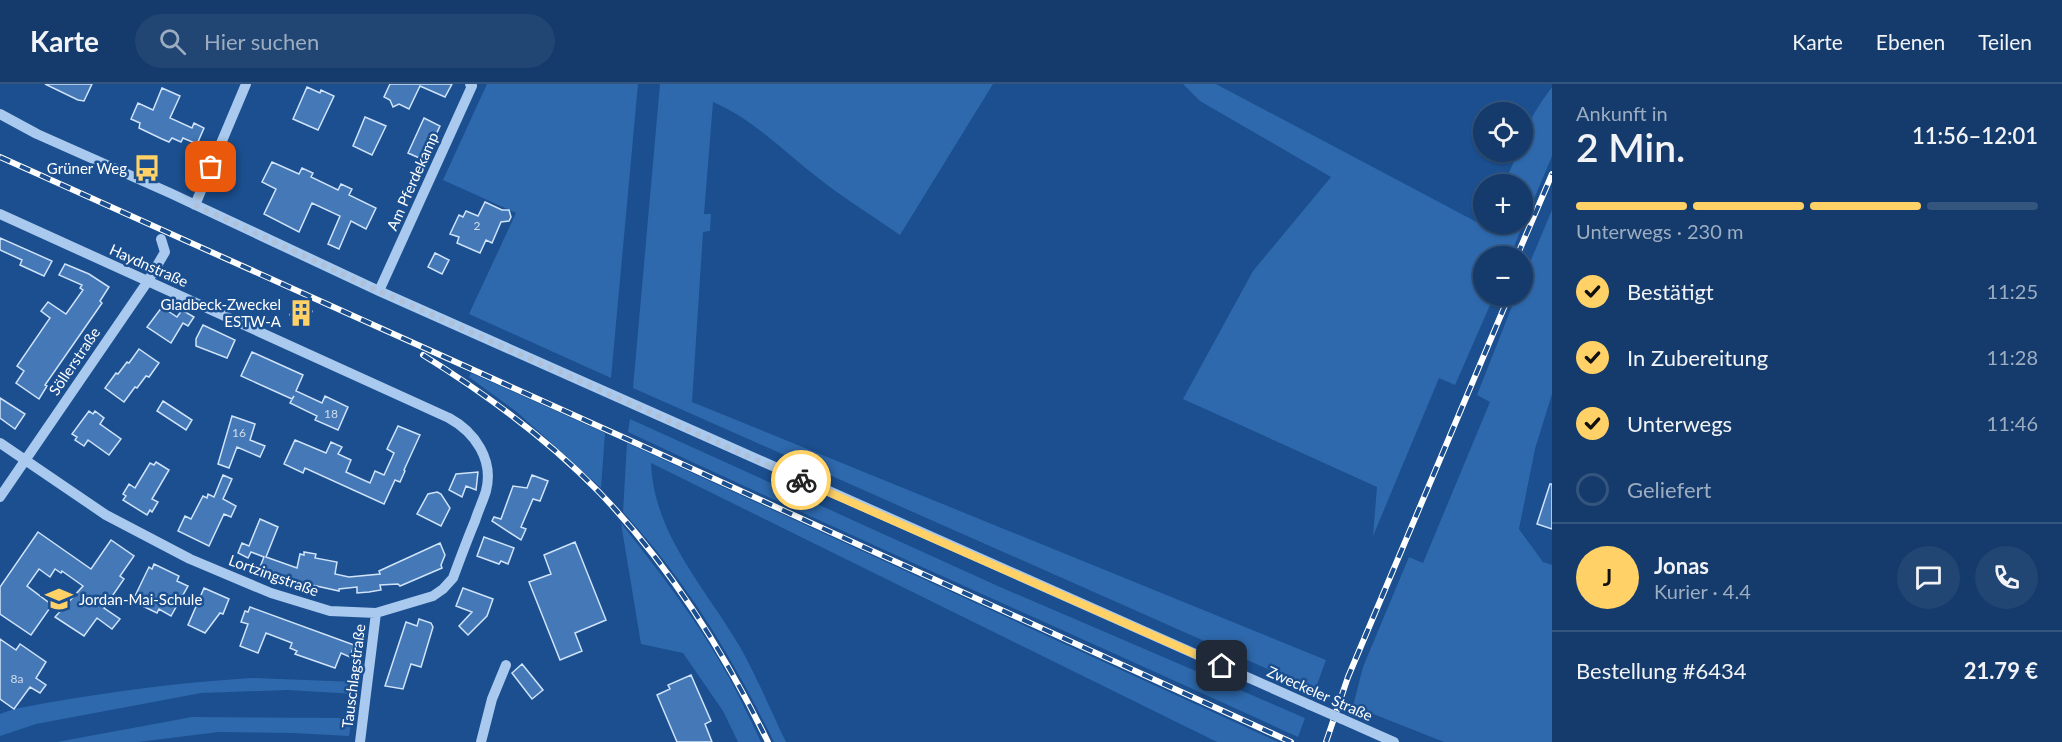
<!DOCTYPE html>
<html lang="de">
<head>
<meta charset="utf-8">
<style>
	:root { --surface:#143b6b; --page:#214673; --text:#f1f3f6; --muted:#9dadc1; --line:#33557e; --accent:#ffd166 }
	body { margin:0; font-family:Lato,sans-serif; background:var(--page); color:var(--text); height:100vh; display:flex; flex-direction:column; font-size:22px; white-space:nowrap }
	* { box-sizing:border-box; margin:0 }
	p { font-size:20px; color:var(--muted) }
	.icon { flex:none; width:33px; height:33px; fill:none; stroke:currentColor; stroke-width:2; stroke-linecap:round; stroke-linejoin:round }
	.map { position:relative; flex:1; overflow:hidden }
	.details { display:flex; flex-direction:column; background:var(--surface); width:510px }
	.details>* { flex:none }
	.controls { position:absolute; left:1473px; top:18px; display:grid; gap:12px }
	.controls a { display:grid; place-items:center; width:60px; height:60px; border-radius:50%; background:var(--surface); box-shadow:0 2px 4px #0004,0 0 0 2px var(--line); font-size:30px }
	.pin { position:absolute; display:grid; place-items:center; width:51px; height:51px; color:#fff; margin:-26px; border-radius:12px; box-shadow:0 3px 9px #0006 }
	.courier { position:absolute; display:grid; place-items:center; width:60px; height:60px; margin:-30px; border:4px solid #ffd166; border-radius:50%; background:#fff; color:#222; box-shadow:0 2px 8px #0007 }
	.summary em { font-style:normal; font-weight:600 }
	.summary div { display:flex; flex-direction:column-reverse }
	.summary { display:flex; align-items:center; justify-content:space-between; height:102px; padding:0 24px }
	h1 { font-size:39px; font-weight:600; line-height:45px }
	.bar { display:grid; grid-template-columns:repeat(4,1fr); gap:9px 6px; align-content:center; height:72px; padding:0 24px }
	.bar i { height:8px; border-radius:4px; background:var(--line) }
	.bar .current { background:var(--accent) }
	.bar p { grid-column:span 4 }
	.line { display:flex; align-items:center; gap:15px; padding:0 24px; border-top:2px solid var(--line) }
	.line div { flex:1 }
	.round { display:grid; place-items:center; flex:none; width:63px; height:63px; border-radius:32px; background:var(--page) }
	ol { padding:0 24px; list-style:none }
	li { display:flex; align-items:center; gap:18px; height:66px }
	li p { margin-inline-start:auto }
	li .icon { padding:6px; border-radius:50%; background:var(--accent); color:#111; stroke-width:4 }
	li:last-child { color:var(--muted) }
	li i { width:33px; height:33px; border:3px solid var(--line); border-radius:50% }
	header { display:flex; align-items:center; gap:36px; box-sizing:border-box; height:84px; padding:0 30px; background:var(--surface); border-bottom:2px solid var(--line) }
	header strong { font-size:28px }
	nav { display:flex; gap:33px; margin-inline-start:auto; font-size:21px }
	.search { width:420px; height:54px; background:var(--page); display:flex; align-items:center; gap:15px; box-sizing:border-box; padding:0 21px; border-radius:33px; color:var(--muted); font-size:22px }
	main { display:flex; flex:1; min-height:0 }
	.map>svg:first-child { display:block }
</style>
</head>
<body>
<header>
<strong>Karte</strong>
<div class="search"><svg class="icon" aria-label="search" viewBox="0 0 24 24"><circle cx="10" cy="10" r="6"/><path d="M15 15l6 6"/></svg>Hier suchen</div>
<nav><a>Karte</a><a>Ebenen</a><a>Teilen</a></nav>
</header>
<main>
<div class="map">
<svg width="1552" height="658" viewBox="0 0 1552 658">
	<rect width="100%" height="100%" fill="#1b4f8f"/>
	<!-- green -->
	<path fill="#2e69ad" d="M487,0H638L611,294L469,230L516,129L443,96Z
		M660,0H993L900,151C873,132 843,114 817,93C783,67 753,35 713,18L704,130H711L710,147L703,148L692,318L1326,576L1315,606L633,304Z
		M1183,0H1216L1486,143L1488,140H1522V100H1504L1518,68H1522C1522,44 1539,21 1552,3V72L1510,172H1484V212H1494L1455,301L1439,294L1373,452L1377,403L1183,315L1253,187L1331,93L1200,17Z
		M1552,126V310L1535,365L1519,445L1543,478L1552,481V658H1444L1353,622L1363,583L1409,473L1423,479L1490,318L1477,311L1516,212H1522L1523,195Z
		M471,289L605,349L601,404L517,328L469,293Z
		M630,335L1000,503L1305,634L1298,653C1075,551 850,452 628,348Z
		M627,359L1278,658H1217L651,379C654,451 705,503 740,563C757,593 771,627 786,658H774C732,573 688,499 623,428Z
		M621,439C657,485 694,532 723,583C737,607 749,633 761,658H738L723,627L683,569L641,560Z
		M251,594L357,598L355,610L288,606L201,609L36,640L0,652V630L14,625C92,610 171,599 251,594Z
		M192,633L352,634L349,652L292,649L219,648L138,658H57Z"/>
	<!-- building -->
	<path fill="#4478b7" stroke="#cfe3fa" stroke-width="1.5" d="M45,0H92L84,17L78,16Z
		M390,0H452L445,13L420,2L409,25L399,20L393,23L390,16L384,13Z
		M307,3L320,9L321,6L334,12L318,46L293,35Z
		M162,4L180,12L170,34L192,44L194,39L204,44L197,60L183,54L181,58L172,54L169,58L162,55L139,44L140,39L131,35L138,19L153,26Z
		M365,33L386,42L372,71L353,62Z
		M424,34L440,42L424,76L408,69Z
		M272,78L299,90L302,84L313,89L311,93L338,106L341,100L352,105L349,111L376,124L366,145L351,137L339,165L328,160L340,132L312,119L299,148L264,130L276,105L262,98Z
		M485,118L502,126H509L511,133L509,137L501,138L492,159L486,156L480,169L457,159L459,153L450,150L459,131L463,133L466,127L478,132Z
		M0,154L52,177L44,192L20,181L22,176L0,166Z
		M435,169L449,176L442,190L428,183Z
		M65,180L89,190L109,203L100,217L102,219L45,301L47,302L39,315L16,299L24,287L17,282L50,234L41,227L48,218L66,230L83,206L80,204L82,201L59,191Z
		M295,219L312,227L307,239L290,231Z
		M162,223L177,233L182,226L194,233L188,242L183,239L171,259L147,243Z
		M203,241L235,256L227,274L196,262V255Z
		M139,265L159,279L149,293L146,292L137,304L135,303L124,318L105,304L116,289L118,290L127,278L129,279Z
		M252,268L303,291L296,307L322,319L325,312L348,323L338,346L315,336L317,332L290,319L294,312L292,315L241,292Z
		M0,314L25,330L15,345L0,334Z
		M163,317L192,336L186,346L157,327Z
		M89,327L93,330L95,327L104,334L100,340L121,355L109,371L88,356L84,362L75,356L77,353L72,350Z
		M232,332L255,340L250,356L265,362L260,373L237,363L229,384L218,380Z
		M398,342L420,351L404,386L405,387L400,398L395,396L384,420L305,384L303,389L284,380L295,356L326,369L331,358L342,363L338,370L351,376L346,388L370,399L375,387L384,391L394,369L387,365Z
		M156,378L169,386L152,415L158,418L152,428L150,426L147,431L123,416L126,412L123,410L129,400L135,404L150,379L154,381Z
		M478,388L476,406L466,402L462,413L449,406L456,390Z
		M223,391L232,395L223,415L236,422L231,433L224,430L209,462L178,447L185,432L191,435L203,412L207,414L208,410L214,413Z
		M532,391L548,397L540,417L533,415L521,443L526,445L521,456L492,437L494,433L501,435L513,402L527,404Z
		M1550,400H1552V445L1537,440Z
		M437,408L441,410L450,424L441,442L417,430L428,410Z
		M260,435L278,443L266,473L297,484L300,470L304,471V468L316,470L315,474L337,478L335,490L349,493L380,490L379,487L440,459L445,471L441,481L442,484L400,502L398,500L380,501L381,506L369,508L357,509V503L339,505V507L294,497L260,483L264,473L251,468L248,474L238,469L242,459L249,462Z
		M38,448L91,485L111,456L134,472L120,492L124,495L104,524L120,535L112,545L97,534L84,552L55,533L83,502L62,487L61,489L55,485L50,493L39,485L27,502L52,521L31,551L0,530V503Z
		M484,453L514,464L508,480L501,477L499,480L477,472Z
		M575,458L606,536L575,549L582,567L560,576L529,498L551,490L544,471Z
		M154,480L179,492L177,497L188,502L171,532L159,525L157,529L136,519L137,517L134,514L149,483L152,485Z
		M204,504L229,515L223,530L220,529L205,549L188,541Z
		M463,504L493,515L487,532L468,551L459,542L472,528L456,522Z
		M250,523L354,561L350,573L341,569L335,584L295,570L297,567L290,564L292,559L266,549L258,569L240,562L248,540L241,538L245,527L248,528Z
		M419,535L431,539L433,543L421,583L411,580L403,605L385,602L406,538L417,542Z
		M0,555L16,566L20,560L46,578L36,594L46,601L40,609L30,603L14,625L0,615Z
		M522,580L543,606L532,615L512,589Z
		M691,591L711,637L705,640L712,658H677L657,611L670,605L668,601Z"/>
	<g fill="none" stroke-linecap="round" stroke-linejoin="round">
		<!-- minor -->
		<path stroke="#a9c9ee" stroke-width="10" d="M0,30L37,50L170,109L379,207L1310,621
			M195,121L246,0
			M0,130L449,334C475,348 494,376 486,407C483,417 478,427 475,437C467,456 460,475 453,494L443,505L433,512L376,529L330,527L271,509L190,475L106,431L0,359
			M379,207L472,2L470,0
			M0,413L148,197L165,168L161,155
			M1342,635L1394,658
			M360,658L376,529
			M481,658L492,615L506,581"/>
		<defs>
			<path id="rail" d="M0,73L627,355L1291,658
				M1517,172L1552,90
				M423,271C486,310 546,354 598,407C669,480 724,568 768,658
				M1326,658L1348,593L1509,212"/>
		</defs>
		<!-- rail casing -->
		<use href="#rail" stroke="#fff" stroke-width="6"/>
		<!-- rail -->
		<use href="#rail" stroke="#1b4f8f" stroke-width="4" stroke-dasharray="11" stroke-linecap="butt"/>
		<!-- minor-bridge -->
		<path stroke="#a9c9ee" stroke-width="10" d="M1310,621L1342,635"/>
	</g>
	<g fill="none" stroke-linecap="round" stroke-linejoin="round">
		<!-- done -->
		<path stroke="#afc1d8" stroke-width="6" stroke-dasharray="0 10.8" d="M211,83L195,121L379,207L801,396"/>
		<!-- route -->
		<path stroke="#ffd166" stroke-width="8" d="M801,396L1222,582"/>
	</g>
	<!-- icons -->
	<defs>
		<symbol id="bus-bare" viewBox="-9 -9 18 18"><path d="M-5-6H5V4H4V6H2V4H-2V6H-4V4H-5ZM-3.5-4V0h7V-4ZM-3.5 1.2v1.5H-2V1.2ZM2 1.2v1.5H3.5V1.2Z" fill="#ffd166" stroke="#1b4f8f" stroke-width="2.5" paint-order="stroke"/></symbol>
		<symbol id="building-bare" viewBox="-9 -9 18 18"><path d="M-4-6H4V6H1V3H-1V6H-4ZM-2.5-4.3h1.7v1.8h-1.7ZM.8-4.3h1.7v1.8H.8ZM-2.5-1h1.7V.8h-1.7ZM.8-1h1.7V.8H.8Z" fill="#ffd166" stroke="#1b4f8f" stroke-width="2.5" paint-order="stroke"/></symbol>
		<symbol id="school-bare" viewBox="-9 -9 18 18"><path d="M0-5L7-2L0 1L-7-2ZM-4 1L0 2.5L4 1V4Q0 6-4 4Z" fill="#ffd166" stroke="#1b4f8f" stroke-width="2.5" paint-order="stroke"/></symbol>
	</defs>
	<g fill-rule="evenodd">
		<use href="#bus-bare" x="128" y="65" width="38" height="38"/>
		<use href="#building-bare" x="282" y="210" width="38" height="38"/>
		<use href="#school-bare" x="40" y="496" width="38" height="38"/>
	</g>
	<g text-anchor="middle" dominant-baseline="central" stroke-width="5" stroke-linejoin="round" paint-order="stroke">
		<!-- number labels -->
		<g font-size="12" fill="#d0dded">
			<text x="477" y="141">2</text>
			<text x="331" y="329">18</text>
			<text x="239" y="348">16</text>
			<text x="17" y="594">8a</text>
		</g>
		<!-- poi labels -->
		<g font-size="15" fill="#fff" stroke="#1b4f8f" text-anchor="end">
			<text x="127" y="84">Grüner Weg</text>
			<text x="281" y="220">Gladbeck-Zweckel<tspan x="281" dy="17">ESTW-A</tspan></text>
			<text x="79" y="515" text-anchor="start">Jordan-Mai-Schule</text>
		</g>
		<!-- street labels -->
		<g font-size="15" fill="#fff" stroke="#1b4f8f">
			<text transform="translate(412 97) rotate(-66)">Am Pferdekamp</text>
			<text transform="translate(149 181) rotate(24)">Haydnstraße</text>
			<text transform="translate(74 277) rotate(-56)">Söllerstraße</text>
			<text transform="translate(274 491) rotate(20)">Lortzingstraße</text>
			<text transform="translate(353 592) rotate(-83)">Tauschlagstraße</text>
			<text transform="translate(1320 609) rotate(24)">Zweckeler Straße</text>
		</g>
	</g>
</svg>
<div class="controls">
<a><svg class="icon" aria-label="locate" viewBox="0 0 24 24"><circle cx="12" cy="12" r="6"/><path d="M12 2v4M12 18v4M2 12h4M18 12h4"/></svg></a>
<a>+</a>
<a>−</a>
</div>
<div class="pin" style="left:211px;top:83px;background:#ea580c"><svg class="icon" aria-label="bag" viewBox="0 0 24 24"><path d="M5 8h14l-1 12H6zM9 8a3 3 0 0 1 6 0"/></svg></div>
<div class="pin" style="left:1222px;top:582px;background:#1f2937"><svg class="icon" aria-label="home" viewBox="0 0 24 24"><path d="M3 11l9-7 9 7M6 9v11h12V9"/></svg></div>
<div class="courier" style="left:801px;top:396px"><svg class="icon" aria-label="bike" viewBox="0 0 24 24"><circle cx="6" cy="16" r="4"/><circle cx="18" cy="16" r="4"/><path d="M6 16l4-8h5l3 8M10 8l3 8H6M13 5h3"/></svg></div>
</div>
<section class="details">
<div class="summary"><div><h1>2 Min.</h1><p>Ankunft in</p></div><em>11:56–12:01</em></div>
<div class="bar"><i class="current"></i><i class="current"></i><i class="current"></i><i></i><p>Unterwegs · 230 m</p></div>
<ol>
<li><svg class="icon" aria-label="check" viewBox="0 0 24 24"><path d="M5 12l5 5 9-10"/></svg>Bestätigt<p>11:25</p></li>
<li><svg class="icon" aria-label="check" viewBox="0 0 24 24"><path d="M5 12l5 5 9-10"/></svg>In Zubereitung<p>11:28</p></li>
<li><svg class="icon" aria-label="check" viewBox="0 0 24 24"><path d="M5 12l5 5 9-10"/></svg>Unterwegs<p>11:46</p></li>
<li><i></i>Geliefert</li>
</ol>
<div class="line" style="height:108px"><b class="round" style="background:var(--accent);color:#111">J</b><div><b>Jonas</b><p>Kurier · 4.4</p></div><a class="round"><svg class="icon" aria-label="chat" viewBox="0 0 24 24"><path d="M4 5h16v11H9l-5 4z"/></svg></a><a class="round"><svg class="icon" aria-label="phone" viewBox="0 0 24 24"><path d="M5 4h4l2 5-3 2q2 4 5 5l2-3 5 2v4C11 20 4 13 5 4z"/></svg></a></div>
<div class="line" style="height:78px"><div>Bestellung #6434</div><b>21.79 €</b></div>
</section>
</main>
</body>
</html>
